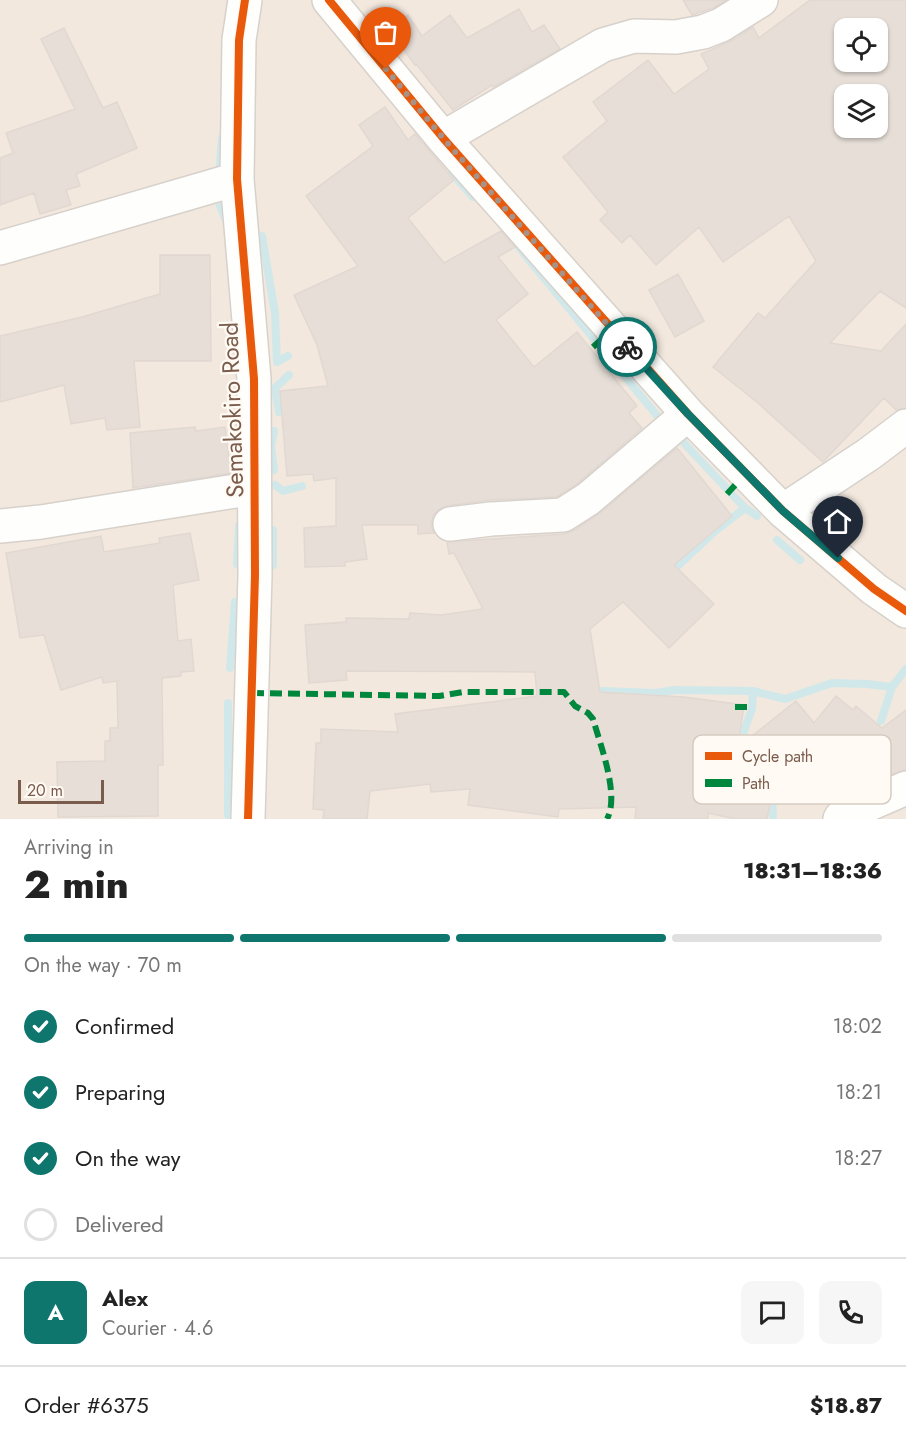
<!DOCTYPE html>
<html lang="en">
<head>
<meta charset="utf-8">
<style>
	:root { --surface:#fff; --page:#f6f6f6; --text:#222; --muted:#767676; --line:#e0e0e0; --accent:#0f766e }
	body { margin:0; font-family:Jost,sans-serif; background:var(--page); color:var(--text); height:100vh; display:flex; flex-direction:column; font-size:22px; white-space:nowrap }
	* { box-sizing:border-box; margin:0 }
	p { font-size:20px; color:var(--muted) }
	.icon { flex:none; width:33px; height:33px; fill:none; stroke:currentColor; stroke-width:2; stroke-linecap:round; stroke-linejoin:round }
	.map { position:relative; height:819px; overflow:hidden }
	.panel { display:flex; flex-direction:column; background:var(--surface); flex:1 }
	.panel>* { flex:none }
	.fabs { position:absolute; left:834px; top:18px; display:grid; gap:12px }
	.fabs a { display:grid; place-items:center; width:54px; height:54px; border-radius:12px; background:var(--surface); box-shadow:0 2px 4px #0004; font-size:30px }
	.scale { position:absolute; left:18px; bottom:15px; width:86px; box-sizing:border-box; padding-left:6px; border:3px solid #7a5c4d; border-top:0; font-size:16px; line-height:21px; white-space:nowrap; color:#7a5c4d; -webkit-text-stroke:4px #fffaf3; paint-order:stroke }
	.pin { position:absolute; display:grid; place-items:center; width:51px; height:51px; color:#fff; margin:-62px -26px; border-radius:50% 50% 50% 0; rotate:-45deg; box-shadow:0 0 6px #0007 }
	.pin .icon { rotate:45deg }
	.courier { position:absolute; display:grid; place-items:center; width:60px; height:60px; margin:-30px; border:4px solid #0f766e; border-radius:50%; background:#fff; color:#222; box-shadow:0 2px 8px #0007 }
	.headline em { font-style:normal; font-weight:800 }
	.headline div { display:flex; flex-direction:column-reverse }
	.headline { display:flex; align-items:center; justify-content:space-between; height:102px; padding:0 24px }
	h1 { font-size:39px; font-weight:800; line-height:45px }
	.bar { display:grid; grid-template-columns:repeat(4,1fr); gap:9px 6px; align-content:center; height:72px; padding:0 24px }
	.bar i { height:8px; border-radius:4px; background:var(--line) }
	.bar .on { background:var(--accent) }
	.bar p { grid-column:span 4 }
	.line { display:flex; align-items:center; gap:15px; padding:0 24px; border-top:2px solid var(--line) }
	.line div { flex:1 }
	.round { display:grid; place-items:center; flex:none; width:63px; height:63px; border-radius:12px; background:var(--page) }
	ol { padding:0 24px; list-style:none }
	li { display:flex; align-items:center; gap:18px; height:66px }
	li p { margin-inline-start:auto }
	li .icon { padding:6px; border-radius:50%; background:var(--accent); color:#fff; stroke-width:4 }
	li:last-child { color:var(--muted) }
	li i { width:33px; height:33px; border:3px solid var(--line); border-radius:50% }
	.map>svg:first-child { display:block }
</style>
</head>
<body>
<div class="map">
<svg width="906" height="819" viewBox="0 0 906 819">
	<rect width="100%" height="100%" fill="#f9f5f0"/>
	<!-- residential -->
	<path fill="#f2e8de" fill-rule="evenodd" d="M0,0H906V819H0ZM844,28H878V62H844ZM844,94H878V128H844Z"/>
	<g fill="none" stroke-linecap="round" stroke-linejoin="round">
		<!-- stream -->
		<path stroke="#d0e8ea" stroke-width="8" d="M452,173L473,197
			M219,176L222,138
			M220,206L227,223
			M262,236L275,313L277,362L288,356
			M516,244L664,424
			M279,412L275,388L289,375
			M274,431L271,446L274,470
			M681,440L745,508L757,516
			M275,485L283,491L302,486
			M777,540L800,560
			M237,564L239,525
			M273,565V530
			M668,575L715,531L745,508
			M230,668L235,602
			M603,691L656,693L674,690L753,691L785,699L832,683L867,684L892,687
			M228,703V815
			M881,721L892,687L906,669
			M745,754L739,745L752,709L753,691
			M766,788L772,798L773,819"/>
	</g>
	<!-- building -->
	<path fill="#e6ded7" stroke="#e2d8d2" stroke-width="1.5" fill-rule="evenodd" d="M683,0H726L713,8L692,15Z
		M810,0H906V308L880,291L830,343L881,351L906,324V408L896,410L884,398L823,462L758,403L713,367L758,313L765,318L816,261L789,216L723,262L699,227L656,265L630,235L622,243L600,220L608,212L563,157L607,121L593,102L648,60L674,94L709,69L701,54L731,41L753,27L759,38ZM844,28H878V62H844ZM844,94H878V128H844Z
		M519,9L532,32L544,25L560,49L493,87L492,85L453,110L416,64L415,65L388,28L408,15L422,36L450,15L467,38Z
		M64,28L103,108L117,102L137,148L76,174L80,186L66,190L71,205L40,214L34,193L0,205V158L13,153L6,133L75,109L41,39Z
		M385,107L408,140L415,134L454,180L408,218L444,263L501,231L515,247L498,257L528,294L496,320L534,367L577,332L637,406L629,413L642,428L577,484L557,497L490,500L447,506L439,509L433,516L431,526L434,533L418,534V525H362L367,559L345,562V566L305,567L304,528L336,526V478L314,481L313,474L287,476L280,391L328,386L317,345L294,295L358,266L306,196L373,146L359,125Z
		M160,255H210L211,361H134L140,427L107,430L105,418L71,424L64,385L0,402V336L82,317L160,294Z
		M678,274L704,321L675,337L649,290Z
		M195,427L196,431L225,427L231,473L133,488L130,433Z
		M677,448L732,516L674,565L714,604L669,648L623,602L590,629L600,692L684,697L744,705L738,747L796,701L814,723L836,696L853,710L856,706L882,728L906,710V770L876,780L868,768L826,800L783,744L767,819H735L708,813V819H635L636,807L559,809L558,817L468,805L470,789L431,792L430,784L370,791L367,819H323L324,810L313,809L316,743H321V729L398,732L395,714L537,696L535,672L346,671L347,680L309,683L305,625L346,622V618L409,619L410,613L441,615L483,609L454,553L449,554L447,542L564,534L573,531L600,513Z
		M190,533L199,580L173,585L178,641L191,639L194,671L181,672V676L162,678L163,765H158V816L58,817L57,762L105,761V741H110V728H118L117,681L103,683L102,677L61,690L44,635L20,638L6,553L101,536L104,552L160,543L159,538Z"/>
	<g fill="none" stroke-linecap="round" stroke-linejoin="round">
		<defs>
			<path id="minor" d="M245,0L239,40L237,179L254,379L255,575L248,819
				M329,0L443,138L688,414L783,511L874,589L906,611
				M443,138L603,45L634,36L676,37L703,32L721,25L761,0
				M0,248L237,179
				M783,511L869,454L906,426
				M450,524L491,519L563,515L588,499L688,414
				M0,526L41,522L254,488
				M840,819L842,816L906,788"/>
		</defs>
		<!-- minor casing -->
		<use href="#minor" stroke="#d7d1cb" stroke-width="36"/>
		<!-- minor -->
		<use href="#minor" stroke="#fefefd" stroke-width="33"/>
		<!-- quiet -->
		<path stroke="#00873e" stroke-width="6" stroke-dasharray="12 6" stroke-linecap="butt" d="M593,347L604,337
			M727,494L737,483
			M252,693L439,696L463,692H564L575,706L588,713L593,719C600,744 620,795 607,819
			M735,707H748"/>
		<defs>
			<path id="cycleway" d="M245,0L239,40L237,179L254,379L255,575L248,819
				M329,0L443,138L688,414L783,511L874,589L906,611"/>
		</defs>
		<!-- cycleway casing -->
		<use href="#cycleway" stroke="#fffaf3" stroke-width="11"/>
		<!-- cycleway -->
		<use href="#cycleway" stroke="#e8590c" stroke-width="8"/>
	</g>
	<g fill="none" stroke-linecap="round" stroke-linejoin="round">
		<!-- done -->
		<path stroke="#a69286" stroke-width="6" stroke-dasharray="0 10.8" d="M386,69L443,138L627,347"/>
		<!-- route -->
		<path stroke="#0f766e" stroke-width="8" d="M627,347L688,414L783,511L838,558"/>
	</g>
	<g text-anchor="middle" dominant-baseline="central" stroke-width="4.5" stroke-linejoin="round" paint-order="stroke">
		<!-- street labels -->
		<g font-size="24" fill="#7a5c4d" stroke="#fffaf3">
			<text transform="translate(232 410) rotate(-92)">Semakokiro Road</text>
		</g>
	</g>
	<!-- legend -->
	<rect x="693" y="735" width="198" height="69" rx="9" fill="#fffaf3" stroke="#d7cbc1" stroke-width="1.5"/>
	<rect x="705" y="752" width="27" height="8" fill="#e8590c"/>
	<rect x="705" y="779" width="27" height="8" fill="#00873e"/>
	<g font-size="16" fill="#7a5c4d">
		<text x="742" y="762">Cycle path</text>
		<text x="742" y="789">Path</text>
	</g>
</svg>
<div class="fabs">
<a><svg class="icon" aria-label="locate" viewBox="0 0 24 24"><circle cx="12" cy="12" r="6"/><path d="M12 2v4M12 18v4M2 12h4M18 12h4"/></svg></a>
<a><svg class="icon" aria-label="layers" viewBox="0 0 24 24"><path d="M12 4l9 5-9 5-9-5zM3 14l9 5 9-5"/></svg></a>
</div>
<div class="scale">20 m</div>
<div class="pin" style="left:386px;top:69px;background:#ea580c"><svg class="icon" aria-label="bag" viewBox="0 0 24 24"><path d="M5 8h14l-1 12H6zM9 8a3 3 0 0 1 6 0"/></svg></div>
<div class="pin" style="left:838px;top:558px;background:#1f2937"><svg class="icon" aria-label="home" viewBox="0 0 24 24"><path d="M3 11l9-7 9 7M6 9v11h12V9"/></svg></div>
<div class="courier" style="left:627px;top:347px"><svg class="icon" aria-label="bike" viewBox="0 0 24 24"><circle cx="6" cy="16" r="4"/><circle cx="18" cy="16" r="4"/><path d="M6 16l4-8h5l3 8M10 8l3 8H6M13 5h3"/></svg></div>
</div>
<section class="panel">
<div class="headline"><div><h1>2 min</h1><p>Arriving in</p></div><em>18:31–18:36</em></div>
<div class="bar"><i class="on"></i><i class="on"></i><i class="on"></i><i></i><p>On the way · 70 m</p></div>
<ol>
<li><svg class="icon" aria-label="check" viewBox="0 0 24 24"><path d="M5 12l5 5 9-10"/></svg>Confirmed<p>18:02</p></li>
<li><svg class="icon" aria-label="check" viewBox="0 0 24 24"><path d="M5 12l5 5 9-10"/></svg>Preparing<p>18:21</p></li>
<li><svg class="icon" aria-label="check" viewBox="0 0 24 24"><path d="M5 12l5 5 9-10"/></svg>On the way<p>18:27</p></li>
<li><i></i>Delivered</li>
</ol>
<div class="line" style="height:108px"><b class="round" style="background:var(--accent);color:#fff">A</b><div><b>Alex</b><p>Courier · 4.6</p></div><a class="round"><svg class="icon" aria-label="chat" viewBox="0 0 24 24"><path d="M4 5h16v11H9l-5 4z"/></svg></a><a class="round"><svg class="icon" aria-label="phone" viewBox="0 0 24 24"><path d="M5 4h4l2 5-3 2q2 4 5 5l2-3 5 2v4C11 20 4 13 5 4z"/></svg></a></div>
<div class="line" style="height:78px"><div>Order #6375</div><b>$18.87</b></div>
</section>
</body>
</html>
